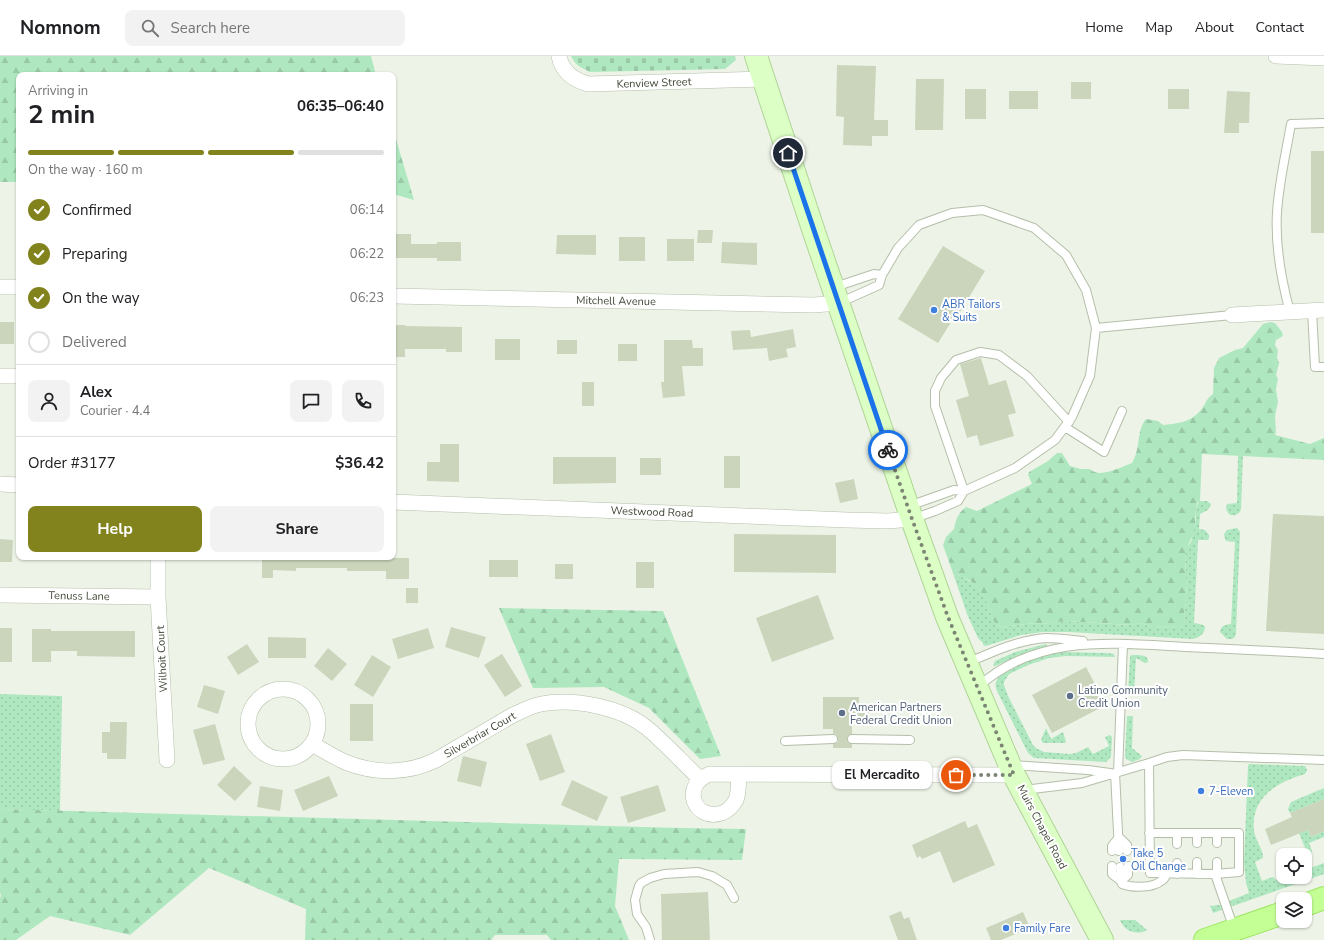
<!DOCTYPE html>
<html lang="en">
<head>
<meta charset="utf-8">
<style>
	:root { --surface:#fff; --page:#f2f2f2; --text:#202124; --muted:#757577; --line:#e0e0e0; --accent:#83831e }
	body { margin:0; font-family:"Nunito Sans",sans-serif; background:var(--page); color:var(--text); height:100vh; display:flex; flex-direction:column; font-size:15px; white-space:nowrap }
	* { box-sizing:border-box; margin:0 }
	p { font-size:13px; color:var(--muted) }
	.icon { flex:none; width:22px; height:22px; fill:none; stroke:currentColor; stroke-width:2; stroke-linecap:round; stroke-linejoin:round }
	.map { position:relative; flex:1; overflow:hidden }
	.side { position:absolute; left:16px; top:16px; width:380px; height:488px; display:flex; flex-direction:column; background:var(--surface); border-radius:8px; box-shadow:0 1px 3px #0004 }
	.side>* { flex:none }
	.controls { position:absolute; left:1276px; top:792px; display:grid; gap:8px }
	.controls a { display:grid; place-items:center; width:36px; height:36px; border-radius:8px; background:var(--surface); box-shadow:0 1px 3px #0004; font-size:20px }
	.pin { position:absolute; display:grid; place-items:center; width:34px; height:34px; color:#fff; margin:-17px; border:2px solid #fff; border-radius:50%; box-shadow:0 1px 4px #0007 }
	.courier { position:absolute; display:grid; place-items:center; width:40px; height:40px; margin:-20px; border:3px solid #1a73e8; border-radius:50%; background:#fff; color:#222; box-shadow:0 1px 5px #0007 }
	.bubble { position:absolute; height:28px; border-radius:8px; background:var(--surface); box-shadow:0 1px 3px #0004; font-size:13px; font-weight:700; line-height:28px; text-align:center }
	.headline em { font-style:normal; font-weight:700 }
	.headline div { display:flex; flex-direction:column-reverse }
	.headline { display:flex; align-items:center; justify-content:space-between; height:68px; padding:0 12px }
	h1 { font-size:26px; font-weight:700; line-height:30px }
	.bar { display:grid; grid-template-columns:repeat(4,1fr); gap:6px 4px; align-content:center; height:48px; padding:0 12px }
	.bar i { height:5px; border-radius:3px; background:var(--line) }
	.bar .on { background:var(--accent) }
	.bar p { grid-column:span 4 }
	.line { display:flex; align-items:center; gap:10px; padding:0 12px; border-top:1px solid var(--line) }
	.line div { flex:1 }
	.round { display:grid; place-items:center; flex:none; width:42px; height:42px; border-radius:8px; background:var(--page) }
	ol { padding:0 12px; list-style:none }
	li { display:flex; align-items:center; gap:12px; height:44px }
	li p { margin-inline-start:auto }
	li .icon { padding:4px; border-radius:50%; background:var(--accent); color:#fff; stroke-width:4 }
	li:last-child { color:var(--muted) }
	li i { width:22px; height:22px; border:2px solid var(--line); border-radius:50% }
	.cta { display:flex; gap:8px; margin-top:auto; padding:8px 12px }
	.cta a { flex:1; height:46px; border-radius:8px; background:var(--accent); color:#fff; font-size:16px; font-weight:700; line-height:46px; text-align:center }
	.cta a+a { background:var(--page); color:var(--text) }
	header { display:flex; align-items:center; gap:24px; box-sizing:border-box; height:56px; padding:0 20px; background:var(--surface); border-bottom:1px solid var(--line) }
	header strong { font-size:19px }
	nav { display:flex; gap:22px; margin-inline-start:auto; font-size:14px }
	.search { width:280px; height:36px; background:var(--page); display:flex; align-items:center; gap:10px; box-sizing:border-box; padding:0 14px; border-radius:8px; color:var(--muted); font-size:15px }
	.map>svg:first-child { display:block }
</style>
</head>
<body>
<header>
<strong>Nomnom</strong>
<div class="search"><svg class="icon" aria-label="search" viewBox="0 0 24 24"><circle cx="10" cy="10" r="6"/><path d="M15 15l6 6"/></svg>Search here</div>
<nav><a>Home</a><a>Map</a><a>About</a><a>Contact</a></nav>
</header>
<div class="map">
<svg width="1324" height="884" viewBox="0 0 1324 884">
	<defs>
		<pattern id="grass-dots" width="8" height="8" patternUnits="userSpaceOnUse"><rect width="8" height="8" fill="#afe8c0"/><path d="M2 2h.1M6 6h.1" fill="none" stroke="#98c8a6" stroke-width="1.8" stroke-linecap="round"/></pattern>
		<pattern id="forest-firs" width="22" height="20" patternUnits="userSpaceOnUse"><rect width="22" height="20" fill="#afe8c0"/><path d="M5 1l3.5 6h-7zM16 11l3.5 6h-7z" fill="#98c8a6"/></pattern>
		<pattern id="cemetery-stones" width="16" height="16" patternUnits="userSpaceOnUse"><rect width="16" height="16" fill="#afe8c0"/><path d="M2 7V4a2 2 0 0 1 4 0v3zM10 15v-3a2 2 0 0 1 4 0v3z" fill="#98c8a6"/></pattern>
	</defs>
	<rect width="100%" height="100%" fill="#edf4e7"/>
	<!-- grass -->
	<path fill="url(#grass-dots)" d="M1238,399H1243L1241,453L1240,456C1234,461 1228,461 1226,452L1227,448L1237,447Z
		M1199,445H1207L1211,448L1208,454L1200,458L1199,473L1205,474L1209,479V483L1207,484H1198L1194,567L1200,568L1205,570C1205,578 1200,581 1193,583L1068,576H1043L1021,579L986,590L983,589V587L978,582L967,558L954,520L957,518C962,521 967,523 971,526C977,530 984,540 987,546C992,556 990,565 1000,571L1035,567L1041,568L1066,565L1129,569L1140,567L1149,570L1178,571L1182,570L1185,565L1184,557L1187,542L1185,499L1186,492L1191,486L1196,463V452Z
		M1237,472L1238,473L1240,476L1236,577L1235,581L1232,583H1227L1220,576C1221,569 1225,569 1231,568L1235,486L1226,485L1225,483L1224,478L1227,474Z
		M1046,588L1047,590L1027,596L998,609L995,610L993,609L995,605L1015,596Z
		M1058,596L1108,597L1114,598L1115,601L1067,600L1049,602L1028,609L1009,618L1004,626V629L1008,640L1033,689L1036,692L1044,696L1070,698L1076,697L1088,691L1093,698L1109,690L1105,681L1110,679L1112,681L1111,701L1106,706L1034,702L1028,697L997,635C996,633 995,629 996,626C999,612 1045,599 1058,596Z
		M1132,599C1138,599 1149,598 1148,606L1145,607L1136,602L1134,638L1128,637L1130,602V600Z
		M0,638L62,640L60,755L0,753Z
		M1127,660H1133L1132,692L1142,700L1140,703L1132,706L1126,703L1125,699Z
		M1046,672L1051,683L1063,676L1066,686L1065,687H1043L1041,684Z
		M1249,708L1305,710L1307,714L1305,718C1277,726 1250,742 1254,775C1255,784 1263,792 1263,802L1255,806L1262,825L1273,821L1276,824L1285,821H1305V814L1324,807V818L1213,857L1210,850L1219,849L1249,837L1246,827L1244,806L1248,710Z
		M1324,732V743L1290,757L1288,753L1291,746Z
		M1308,774L1311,781L1324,775V781L1309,787L1312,795L1311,799H1308L1299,777Z
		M1120,864H1135L1147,874C1137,880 1124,875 1120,864Z"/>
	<!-- forest -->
	<path fill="url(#forest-firs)" d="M0,0H371L376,19H19V126H0Z
		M393,73L414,144L393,138Z
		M1270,266L1275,267L1282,276L1283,280L1276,284L1275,289L1278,294L1277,301L1279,307L1276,319L1278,323L1276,333L1278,346L1275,360L1276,376L1275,379L1310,388L1324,382V404L1202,398L1200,445H1199L1197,447C1195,456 1196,466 1194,475C1192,484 1186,490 1185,499L1187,542L1184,557L1185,565L1183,570L1178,571L1149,570L1140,567L1130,569L1066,565L1041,568L1035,567L1000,571C990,565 992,556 987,547C984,540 975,528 969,524C965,522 961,521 958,518L954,520L943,489L946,481L954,473C956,463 958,457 966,451L977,455L1032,428L1028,419L1029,416L1048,405L1057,397H1062L1070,410L1081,413H1090C1099,423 1121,411 1132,407C1141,393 1136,375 1146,363L1158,365L1163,369C1180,367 1193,366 1203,351C1207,345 1206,343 1213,338L1214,312L1219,302L1235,294L1243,292L1263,268Z
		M499,552L663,555L721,700L700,703L649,652L604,631L533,632Z
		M0,753L681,772L746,773L742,804L619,803L615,850L629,884H551L547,879H495L491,884H305L306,853L209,812L130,879L50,860L16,884H0V842L1,840L0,836Z"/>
	<!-- cemetery -->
	<path fill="url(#cemetery-stones)" d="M571,0H735L736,4L725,13L590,16C581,12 575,9 571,0Z"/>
	<!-- building -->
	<path fill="#cad5bc" d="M837,9L876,10L874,64H888V80H872V90L843,89L844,61L836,60Z
		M916,23H944L943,74H915Z
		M1071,26H1091V43H1071Z
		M965,33H986V63H965Z
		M1168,33H1189V53H1168Z
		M1009,35H1038V53H1009Z
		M1227,35L1250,36L1249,67H1239V77H1224Z
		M1311,95H1324V177H1311Z
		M698,174H713L712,187H697Z
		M395,178H411V188H437V186H461V205H437V202H395Z
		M557,179H596V199L556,198Z
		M619,181H645V205H619Z
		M667,183H694V205H667Z
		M722,186L757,187V209L721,207Z
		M943,190L985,215L960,256L958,255L938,287L898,263Z
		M0,266H14V288H0Z
		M393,269H405V270L462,271V296H446V293H405V301H393Z
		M793,273L796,291L786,293L788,301L769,305L767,292L733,294L731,275L750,274L751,281Z
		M495,283H520V304H495Z
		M557,284H577V298H557Z
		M664,284H692L693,292H703V310H682L685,340L663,342L661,326H664Z
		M618,288H637V305H618Z
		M981,302L989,329L1006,324L1016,357L1008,359L1014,380L980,390L977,379L967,382L956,344L969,340L960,308Z
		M582,326H594V350H582Z
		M440,388H459V426L427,425V406H440Z
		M724,400H740V432H724Z
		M553,401H616V427L553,428Z
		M640,402H661V419H640Z
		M854,423L858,443L840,447L835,427Z
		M1273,458L1324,460V578L1266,575Z
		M734,478L836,479V517L734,516Z
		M0,483L13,484L12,506H0Z
		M262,501L409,502V523H386V515H347V512H296V515L273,514V522H262Z
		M489,504H518V521H489Z
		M636,506H654V532H636Z
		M555,508H573V523H555Z
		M406,532H418V547H406Z
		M818,539L834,583L772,606L756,562Z
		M451,571L486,581L479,602L445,591Z
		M0,572H12V606H0Z
		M428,572L434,592L398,603L392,583Z
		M32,573H51V575H135V601L77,600V595H51V606H32Z
		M268,581L306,582V602H268Z
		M247,588L259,606L238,619L227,601Z
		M328,592L347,608L332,625L314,610Z
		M502,598L522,630L505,641L484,609Z
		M372,599L391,611L373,641L354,629Z
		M1086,611L1106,649L1052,677L1032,639Z
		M204,629L225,635L218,658L197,651Z
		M823,641H859V649H869V664H852V678L848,680L847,683L849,687L852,688V692H833V688L838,686V682L836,678H833V673H823Z
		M350,648H373V685H350Z
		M110,666H127L126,703H107V697H102V676H110Z
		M215,668L225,704L203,709L193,674Z
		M551,678L565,716L540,725L526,688Z
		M463,700L487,706L481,731L457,725Z
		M234,710L252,727L235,745L217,729Z
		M329,720L338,740L303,755L294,734Z
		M572,724L608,741L597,765L561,749Z
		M658,729L666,755L628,767L620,741Z
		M260,730L283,734L280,755L257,751Z
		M1324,743V775L1311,781L1308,774L1271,789L1265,773L1292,761L1290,757Z
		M965,765L968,772L977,768L995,809L953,827L940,795L922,803L920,800L917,802L912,789Z
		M708,836L710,884H662L661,838Z
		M901,855L904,863L909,861L917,884H898L889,860Z
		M1023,856L1030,872L1001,884H991L986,872Z"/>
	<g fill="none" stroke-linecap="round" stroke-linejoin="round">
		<defs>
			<path id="service" d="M882,219L898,192L919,169L952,157L983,154L1034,172L1066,199L1086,234L1096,272L1090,320L1072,361L1055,384L1015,412L964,435L935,350V335L941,322L956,304L980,296L999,299L1027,320L1069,366
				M835,231L874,218L882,219L879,229L839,247
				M1312,254L1315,311H1324
				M1290,256C1281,223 1275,190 1277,156C1279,126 1286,97 1291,68L1324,67
				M1096,272L1232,259
				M1065,371L1104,396L1122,355
				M909,450L954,434L964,435L958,445L935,455L912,463
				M967,607C992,596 1018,584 1046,582C1059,582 1071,584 1083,585
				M978,631C1036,578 1112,587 1185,591C1231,593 1278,595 1324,598
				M852,683L910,684
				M785,685L833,683
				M1149,707L1150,817L1215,818L1239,816V777H1149
				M1012,709L1088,714L1110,717
				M1118,716L1123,588
				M1115,717L1119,795
				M1024,734L1082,727L1149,707L1167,701L1183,699L1324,704
				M1177,777V788
				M1197,777V787
				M1217,777V787
				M1119,781L1127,789V795
				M1112,795V790L1119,781
				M1197,806V818
				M1217,806V818
				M1177,807V818
				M1112,810V818L1121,825L1122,828C1132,832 1153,832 1161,825C1164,824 1166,820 1167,817
				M1120,811L1121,825
				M1215,818L1234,873
				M1121,825L1128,819V810
				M650,884L646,871L637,858L635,844L639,830L641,827L650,822L664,818L698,816L712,820L727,829L734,842"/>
			<path id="minor" d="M559,0C562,16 574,24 588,28L764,23
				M1276,0L1324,2
				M0,231H19
				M393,240L814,249L838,247
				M1232,259L1324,254
				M0,320H19
				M0,428L19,429
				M393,446L847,464L888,465L912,463
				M158,501V541L167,704
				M0,539L158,541
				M248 668a35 35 0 1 1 70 0a35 35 0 1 1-70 0Z
				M312,688C323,694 334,701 345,706C375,718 407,718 436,704L513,659C522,655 531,650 541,648C574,642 621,651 647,672C665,687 682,706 700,723
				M739,719C738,727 739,737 736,744C733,749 728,755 722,757C694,766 680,729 710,718L1014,719"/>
			<path id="secondary" d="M756,0L814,176L912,463L947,561L1014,719L1102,884"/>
			<path id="primary" d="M1305,849L1324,842
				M1205,884L1283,857"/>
		</defs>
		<!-- service casing -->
		<use href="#service" stroke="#b4bfa9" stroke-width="10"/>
		<!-- minor casing -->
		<use href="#minor" stroke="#b4bfa9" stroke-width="16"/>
		<!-- secondary casing -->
		<use href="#secondary" stroke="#afd496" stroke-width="24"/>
		<!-- primary casing -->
		<use href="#primary" stroke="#9ee564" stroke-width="24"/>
		<!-- service -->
		<use href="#service" stroke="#fff" stroke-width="8"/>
		<!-- minor -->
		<use href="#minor" stroke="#fff" stroke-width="15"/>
		<!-- secondary -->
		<use href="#secondary" stroke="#dcffc5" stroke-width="22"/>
		<!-- primary -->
		<use href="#primary" stroke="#c3ff95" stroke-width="22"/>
	</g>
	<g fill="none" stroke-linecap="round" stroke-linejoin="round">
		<!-- done -->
		<path stroke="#7c8474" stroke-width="4" stroke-dasharray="0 7.2" d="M888,394L912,463L948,561L1014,719H956"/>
		<!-- route -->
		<path stroke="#1a73e8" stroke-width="5" d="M788,97L888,394"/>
	</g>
	<!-- markers -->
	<g fill="#3f7fe0" stroke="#fff" stroke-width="1.5">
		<circle cx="934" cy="254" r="4"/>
		<circle cx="1201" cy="735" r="4"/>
		<circle cx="1123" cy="803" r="4"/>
		<circle cx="1006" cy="872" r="4"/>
	</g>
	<g fill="#5c6f8a" stroke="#fff" stroke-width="1.5">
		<circle cx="1070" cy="640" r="4"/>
		<circle cx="842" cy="657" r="4"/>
	</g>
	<g text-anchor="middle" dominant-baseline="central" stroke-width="4" stroke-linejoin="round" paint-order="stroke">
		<!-- street labels -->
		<g font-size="11" fill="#3f4736" stroke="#fff">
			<text transform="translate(654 27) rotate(-2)">Kenview Street</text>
			<text transform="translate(616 245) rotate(1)">Mitchell Avenue</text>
			<text transform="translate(652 456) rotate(2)">Westwood Road</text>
			<text transform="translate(79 540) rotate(1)">Tenuss Lane</text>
			<text transform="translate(162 603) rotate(-93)">Wilhoit Court</text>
			<text transform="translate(480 679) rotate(-30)">Silverbriar Court</text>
			<text transform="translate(1042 771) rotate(62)">Muirs Chapel Road</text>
		</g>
		<!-- shop labels -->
		<g font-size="11" fill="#366cbe" stroke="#fff" text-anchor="start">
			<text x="942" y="248">ABR Tailors<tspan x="942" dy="13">&amp; Suits</tspan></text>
			<text x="1209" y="735">7-Eleven</text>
			<text x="1131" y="797">Take 5<tspan x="1131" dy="13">Oil Change</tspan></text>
			<text x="1014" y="872">Family Fare</text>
		</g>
		<!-- service labels -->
		<g font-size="11" fill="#4e5e75" stroke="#fff" text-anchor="start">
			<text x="1078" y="634">Latino Community<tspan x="1078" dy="13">Credit Union</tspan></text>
			<text x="850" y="651">American Partners<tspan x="850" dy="13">Federal Credit Union</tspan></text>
		</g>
	</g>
</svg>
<div class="controls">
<a><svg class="icon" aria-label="locate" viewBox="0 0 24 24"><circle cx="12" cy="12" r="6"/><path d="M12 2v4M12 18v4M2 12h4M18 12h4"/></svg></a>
<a><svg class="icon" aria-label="layers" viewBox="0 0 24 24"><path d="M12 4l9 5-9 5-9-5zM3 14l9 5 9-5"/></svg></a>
</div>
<div class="pin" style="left:956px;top:719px;background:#ea580c"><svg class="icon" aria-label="bag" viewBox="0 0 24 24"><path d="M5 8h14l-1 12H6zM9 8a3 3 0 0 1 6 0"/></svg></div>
<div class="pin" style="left:788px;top:97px;background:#1f2937"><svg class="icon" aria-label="home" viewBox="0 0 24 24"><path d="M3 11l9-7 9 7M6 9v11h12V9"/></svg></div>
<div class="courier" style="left:888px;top:394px"><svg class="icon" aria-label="bike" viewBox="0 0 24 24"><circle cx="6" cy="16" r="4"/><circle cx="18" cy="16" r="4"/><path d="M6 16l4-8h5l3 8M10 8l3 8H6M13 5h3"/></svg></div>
<div class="bubble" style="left:832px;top:705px;width:100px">El Mercadito</div>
<section class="side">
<div class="headline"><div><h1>2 min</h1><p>Arriving in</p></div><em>06:35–06:40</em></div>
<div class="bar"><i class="on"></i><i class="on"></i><i class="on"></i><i></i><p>On the way · 160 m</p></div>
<ol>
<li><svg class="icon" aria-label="check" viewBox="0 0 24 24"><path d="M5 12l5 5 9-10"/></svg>Confirmed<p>06:14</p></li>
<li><svg class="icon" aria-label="check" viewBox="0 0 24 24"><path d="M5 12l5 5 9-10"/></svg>Preparing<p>06:22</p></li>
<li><svg class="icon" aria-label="check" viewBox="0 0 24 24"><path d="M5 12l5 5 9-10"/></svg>On the way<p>06:23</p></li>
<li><i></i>Delivered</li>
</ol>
<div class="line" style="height:72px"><a class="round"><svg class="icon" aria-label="person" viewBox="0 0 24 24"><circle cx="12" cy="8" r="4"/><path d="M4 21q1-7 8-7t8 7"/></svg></a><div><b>Alex</b><p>Courier · 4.4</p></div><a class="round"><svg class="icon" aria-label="chat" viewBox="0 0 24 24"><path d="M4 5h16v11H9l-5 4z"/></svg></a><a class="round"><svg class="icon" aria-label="phone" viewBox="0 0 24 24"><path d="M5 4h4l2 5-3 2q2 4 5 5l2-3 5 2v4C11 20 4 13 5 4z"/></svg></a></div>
<div class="line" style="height:52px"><div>Order #3177</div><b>$36.42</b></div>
<div class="cta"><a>Help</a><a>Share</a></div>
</section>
</div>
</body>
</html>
